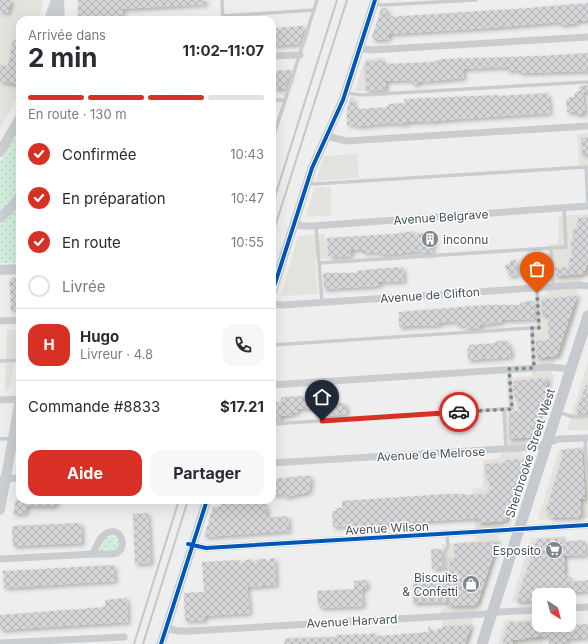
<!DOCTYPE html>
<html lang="fr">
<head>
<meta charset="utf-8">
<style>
	:root { --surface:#fff; --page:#f7f7f7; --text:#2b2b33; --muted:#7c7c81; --line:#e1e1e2; --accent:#d93025 }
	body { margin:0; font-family:Inter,sans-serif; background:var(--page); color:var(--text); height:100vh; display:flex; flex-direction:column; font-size:15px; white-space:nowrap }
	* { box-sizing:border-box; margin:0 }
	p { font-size:13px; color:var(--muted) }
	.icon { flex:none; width:22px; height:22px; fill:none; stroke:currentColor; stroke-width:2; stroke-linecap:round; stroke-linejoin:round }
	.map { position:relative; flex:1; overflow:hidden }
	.sheet { position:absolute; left:16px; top:16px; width:260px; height:488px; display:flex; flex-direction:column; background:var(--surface); border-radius:12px; box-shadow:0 4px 16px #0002 }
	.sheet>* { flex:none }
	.needle { width:26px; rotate:144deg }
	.tools { position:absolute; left:532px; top:588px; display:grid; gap:8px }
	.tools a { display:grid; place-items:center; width:44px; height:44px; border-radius:8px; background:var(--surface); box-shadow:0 4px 16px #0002; font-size:20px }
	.pin { position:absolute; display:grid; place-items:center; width:34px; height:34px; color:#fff; margin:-41px -17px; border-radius:50% 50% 50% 0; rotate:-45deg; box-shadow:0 0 4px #0007 }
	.pin .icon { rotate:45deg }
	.courier { position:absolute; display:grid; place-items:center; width:40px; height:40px; margin:-20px; border:3px solid #d93025; border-radius:50%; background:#fff; color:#222; box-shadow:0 1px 5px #0007 }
	.headline em { font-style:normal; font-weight:700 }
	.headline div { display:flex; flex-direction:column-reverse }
	.headline { display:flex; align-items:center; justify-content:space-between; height:68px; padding:0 12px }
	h1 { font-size:26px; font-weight:700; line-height:30px }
	.bar { display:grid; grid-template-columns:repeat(4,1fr); gap:6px 4px; align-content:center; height:48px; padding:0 12px }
	.bar i { height:5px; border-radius:3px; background:var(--line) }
	.bar .selected { background:var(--accent) }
	.bar p { grid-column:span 4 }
	.line { display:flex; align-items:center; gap:10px; padding:0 12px; border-top:1px solid var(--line) }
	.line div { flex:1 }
	.round { display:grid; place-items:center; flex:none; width:42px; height:42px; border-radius:12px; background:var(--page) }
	ol { padding:0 12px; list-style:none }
	li { display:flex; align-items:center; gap:12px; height:44px }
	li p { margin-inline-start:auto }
	li .icon { padding:4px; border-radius:50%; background:var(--accent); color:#fff; stroke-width:4 }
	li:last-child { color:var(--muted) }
	li i { width:22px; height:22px; border:2px solid var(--line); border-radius:50% }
	.cta { display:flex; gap:8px; margin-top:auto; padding:8px 12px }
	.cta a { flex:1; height:46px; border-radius:12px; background:var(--accent); color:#fff; font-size:16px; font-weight:700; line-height:46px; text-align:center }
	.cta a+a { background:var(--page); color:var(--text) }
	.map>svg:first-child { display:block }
</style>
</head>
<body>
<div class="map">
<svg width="588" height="644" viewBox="0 0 588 644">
	<defs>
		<pattern id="grass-dots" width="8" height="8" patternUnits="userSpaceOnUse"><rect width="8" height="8" fill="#d2efdd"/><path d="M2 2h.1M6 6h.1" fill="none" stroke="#b6cfc0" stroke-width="1.8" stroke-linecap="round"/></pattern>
		<pattern id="building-cross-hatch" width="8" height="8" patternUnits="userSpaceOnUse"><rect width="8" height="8" fill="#d6d6d9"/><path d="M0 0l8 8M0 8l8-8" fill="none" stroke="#afb0b3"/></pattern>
		<filter id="shadow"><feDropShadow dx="2.5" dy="2.5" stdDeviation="2" flood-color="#0004"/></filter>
	</defs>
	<rect width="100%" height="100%" fill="#efeeee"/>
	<!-- commercial -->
	<path fill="#e4e2dc" d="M0,0H43L39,20H20V92L0,129Z
		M385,57L387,91H355L365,59Z
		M588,133V175L587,166H579L577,134Z
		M357,154L359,178L316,181L324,156Z
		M331,187V215L306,217L314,188Z
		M588,214V276H583L577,293L582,296L562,358L555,359L552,374L555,376L535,440H527L522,455L529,456L509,522L504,523L498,539L502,542L481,605H478L472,624L475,626L469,644H443L441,609L446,608L442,544L476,541L472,489L483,488V460L500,458L505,441L504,410L508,409L506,378L532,376L530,327L537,325L535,295H547L548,244H558L559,216Z
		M325,234L328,259L315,260L318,294L281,296L298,236Z
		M7,330H20V334L9,390L5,391Z
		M588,361V430H567Z
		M586,447L588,474V518L538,520L558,452L561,449Z
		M566,536L568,572L563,573L564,595H539V602L511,603L531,538Z
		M539,619V625H542L543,644H498L505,620Z"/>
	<!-- grass -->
	<path fill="url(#grass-dots)" d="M20,127V188L15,197L0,213V162Z
		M20,206V262L0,263V225Z
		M112,536L118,541L119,544L117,549L101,551L100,548L105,538Z"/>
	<!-- building -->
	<path fill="url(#building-cross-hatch)" filter="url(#shadow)" d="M0,0H11L8,13L0,11Z
		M78,0H206V4L122,9L123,20H81V18H78Z
		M588,3V21H576L577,23L560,25V22L489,28L389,34V39L374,40L372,37L381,9L387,8L388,17L528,8Z
		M301,26H305L299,44L272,46V34H276V28Z
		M13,40L20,41V85L0,81V65L8,66Z
		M588,53V71L519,73V70L507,71V67L463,69L464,78L418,82V84H412V80L386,81V90L366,91L365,62L385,60V64L433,62L441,59L540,56Z
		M291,70L285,89H272V71Z
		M588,85V92H583L585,113L582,114H575V112H567L566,100L569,99V97H575L574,93H576V91H580L579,86Z
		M548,93L550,113L458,119L435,121L434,123L432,121L407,122L406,124L391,123L360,126H355V124L347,125V110L351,97H353L354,108H360V109L388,107V104L405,103L404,99L497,95V96Z
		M581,138H588V154H582Z
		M588,217V262L584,274L556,276L555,268L569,267V258H572L571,241H573V229L577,228L578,218Z
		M414,231L415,234L434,232L435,244H432L433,252L422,253L421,251L385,255V254H379V252L363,253V249L351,250V256L332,257L331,256H328L327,238L393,234Z
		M548,257L549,274H534L533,262H537V260L544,259V258Z
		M510,260H516L517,275L509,276L507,269L504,267L507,264H510Z
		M403,267L404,281L379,282V285L376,286L324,289L323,273H357V271L374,269Z
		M12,277L20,279V310H11L10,285H9L10,279H12Z
		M577,296L557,356L537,358L536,341L549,340L548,315H542L541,299Z
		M531,301H534L535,319L502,320V322L480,325V328L465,329V325L458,326V323H455V321L439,323V325L406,326V327H399V312L486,305H519L522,302Z
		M497,341H508L509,348H511V357L468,360L467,349L469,348V345L497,343Z
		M547,378V393L532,437L509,439V415L510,412L519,411L517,396H514L513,381Z
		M587,381L588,413L577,414L576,412Z
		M329,395V403H344V405L346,404L347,414L315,418L314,408L298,409V412L292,413V415L281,416V420L272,421V402H281V398L283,397Z
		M582,448L585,499H580L581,517L551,518L546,511L563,454L560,450Z
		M523,459L525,461L506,521L478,523V518L333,527L332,511H336L335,508H342V501L448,494H464V495L486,494L487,490H490L489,478H486L485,464L506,463L505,460Z
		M303,476H311V485H310L309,492L285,497L284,494L274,495V494H272V479Z
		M16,500H57V505H53V506H27L26,513L13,514Z
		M220,500H264V507H267V518L288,516L289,531L204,537L213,507H221Z
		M148,513L151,563L135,564L133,514Z
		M81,523L82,543L13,546L12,526Z
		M563,538V542L585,540L586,555L564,556L565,577H571V582L588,580V591L562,593L563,595H539V601L516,602L537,539Z
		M498,541L477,605L449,606V602L413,603V581L432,579V584L447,583L456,582L459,581L458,576H450L449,558H455L454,544Z
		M431,549H441L443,568L432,569Z
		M271,558H275L276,585L247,587L250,613L205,616V620L185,621L184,593L204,592L202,562L239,560L242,564L245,560L252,559L255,563L258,559H265L268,562Z
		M114,565L115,581L4,588L3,571Z
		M367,580V588L362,589L363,606L321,608V606H318L317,591L354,589V581Z
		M127,598L128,622L0,630V615L105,607V600Z
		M539,621V627L588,624V637L566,639L567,644H549L548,636L525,638V639L513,640V644H502L509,622H514V623Z
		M428,625L435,634L438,628H444V626L471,625L465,644H284L285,639L290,638L336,637V635L371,634L373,632L377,636L429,632Z"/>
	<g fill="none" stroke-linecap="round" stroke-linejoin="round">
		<!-- service -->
		<path stroke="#cacdcf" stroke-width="3.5" d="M222,0L223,20
			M375,4L383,5L476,0
			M223,16L314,10
			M346,93L361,95L588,82
			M272,100H285
			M272,141L317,0
			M308,183L314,184L586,167L588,205
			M316,226L319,263
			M551,248L553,286
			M322,302L319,263L566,247L564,208
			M272,345L532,328
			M0,361L20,360
			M534,368L532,328H539L537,289
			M504,409H512L509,370
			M558,412L573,417L588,416
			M272,424L504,409L506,449
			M585,438L587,478
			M0,439L20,438
			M447,534L448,546L445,553L447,580L456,579"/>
		<!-- minor -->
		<path stroke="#cacdcf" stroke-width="7" d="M360,48L371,50L588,37
			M272,56L300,55
			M327,136L346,141L588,126
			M293,224L303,226H313L588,206
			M272,304L283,305L579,285L588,286
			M0,321L20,320
			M272,385L550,367L571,369
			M0,400L20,399
			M272,463L535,447L559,439L588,438
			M0,479L20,478
			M192,545L206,548L588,525
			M0,559L93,554H111L117,553L121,549C125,540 118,527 107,533C100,536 96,547 93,554
			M569,608L588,607
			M166,628L178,631H191L484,614L499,612L539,610
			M0,643L124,637"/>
		<!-- tertiary -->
		<path stroke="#cacdcf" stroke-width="9" d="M272,293L312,168L343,100L375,0
			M161,644L207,500"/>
		<!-- secondary -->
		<path stroke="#caced1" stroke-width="10" d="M59,0L60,20
			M49,20L56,0
			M0,152L20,118
			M0,218L13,206L20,196
			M0,270L20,269
			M0,510L20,399"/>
		<!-- primary -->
		<path stroke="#c6c9cd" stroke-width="11" d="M482,644L588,316"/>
		<!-- rail -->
		<path stroke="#c4c6c8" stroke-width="2" d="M272,206L337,0
			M272,236L347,0
			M134,644L179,500
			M143,644L188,500"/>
		<defs>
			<path id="cycleway" d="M272,293L312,168L343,100L375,0
				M188,544L206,548L588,525
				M161,644L207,500"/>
		</defs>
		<!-- cycleway casing -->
		<use href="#cycleway" stroke="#fff" stroke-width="6"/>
		<!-- cycleway -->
		<use href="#cycleway" stroke="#0057b8" stroke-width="4"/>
	</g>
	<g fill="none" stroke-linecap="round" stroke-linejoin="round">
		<!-- done -->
		<path stroke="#80888e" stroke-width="4" stroke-dasharray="0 7.2" d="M459,412L512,409L509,369L534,368L532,328H539L537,293"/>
		<!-- route -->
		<path stroke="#d93025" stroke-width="5" d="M322,421L459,412"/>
	</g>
	<!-- icons -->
	<defs>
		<symbol id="building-disc" viewBox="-11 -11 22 22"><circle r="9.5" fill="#80888e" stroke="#fff"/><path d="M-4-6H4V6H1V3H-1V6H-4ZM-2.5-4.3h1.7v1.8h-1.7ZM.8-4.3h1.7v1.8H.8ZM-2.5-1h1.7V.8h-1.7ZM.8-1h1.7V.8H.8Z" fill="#fff"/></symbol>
		<symbol id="supermarket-disc" viewBox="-11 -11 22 22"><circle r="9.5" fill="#80888e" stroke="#fff"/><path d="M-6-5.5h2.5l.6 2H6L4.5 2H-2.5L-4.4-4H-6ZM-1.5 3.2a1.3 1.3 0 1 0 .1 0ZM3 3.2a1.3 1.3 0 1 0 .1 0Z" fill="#fff"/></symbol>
		<symbol id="shop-disc" viewBox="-11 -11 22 22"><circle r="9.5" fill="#80888e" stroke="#fff"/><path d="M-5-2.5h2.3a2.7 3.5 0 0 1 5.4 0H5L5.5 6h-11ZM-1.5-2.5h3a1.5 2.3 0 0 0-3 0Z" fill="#fff"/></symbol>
	</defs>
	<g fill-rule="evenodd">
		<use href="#building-disc" x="420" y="229" width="20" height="20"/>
		<use href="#supermarket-disc" x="544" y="540" width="20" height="20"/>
		<use href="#shop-disc" x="461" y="574" width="20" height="20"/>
	</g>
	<g text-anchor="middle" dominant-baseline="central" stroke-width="3" stroke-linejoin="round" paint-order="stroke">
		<!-- street labels -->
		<g font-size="12" fill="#45515b" stroke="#fff">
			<text transform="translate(441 217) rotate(-4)">Avenue Belgrave</text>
			<text transform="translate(430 295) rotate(-4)">Avenue de Clifton</text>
			<text transform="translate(530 453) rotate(-72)">Sherbrooke Street West</text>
			<text transform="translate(431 454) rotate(-3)">Avenue de Melrose</text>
			<text transform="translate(387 528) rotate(-3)">Avenue Wilson</text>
			<text transform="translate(352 621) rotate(-3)">Avenue Harvard</text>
		</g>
		<!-- poi labels -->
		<g font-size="12" fill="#45515b" stroke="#fff" text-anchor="end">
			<text x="443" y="239" text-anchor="start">inconnu</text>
			<text x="541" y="550">Esposito</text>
			<text x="458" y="577">Biscuits<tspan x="458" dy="14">&amp; Confetti</tspan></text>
		</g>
	</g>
</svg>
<div class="tools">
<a><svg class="needle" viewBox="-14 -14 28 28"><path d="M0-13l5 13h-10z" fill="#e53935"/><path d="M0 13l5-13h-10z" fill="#7c7c81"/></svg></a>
</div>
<div class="pin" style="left:537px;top:293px;background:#ea580c"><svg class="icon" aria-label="bag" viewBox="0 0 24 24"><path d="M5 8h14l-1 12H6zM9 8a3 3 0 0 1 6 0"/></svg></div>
<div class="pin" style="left:322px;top:421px;background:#1f2937"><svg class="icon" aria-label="home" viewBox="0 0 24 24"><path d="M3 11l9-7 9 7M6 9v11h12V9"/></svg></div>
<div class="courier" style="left:459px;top:412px"><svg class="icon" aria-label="car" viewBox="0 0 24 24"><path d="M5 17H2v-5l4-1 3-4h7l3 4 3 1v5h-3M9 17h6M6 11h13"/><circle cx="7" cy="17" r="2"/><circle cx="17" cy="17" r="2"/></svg></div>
<section class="sheet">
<div class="headline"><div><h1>2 min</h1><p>Arrivée dans</p></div><em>11:02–11:07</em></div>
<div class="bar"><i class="selected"></i><i class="selected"></i><i class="selected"></i><i></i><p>En route · 130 m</p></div>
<ol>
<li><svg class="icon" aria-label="check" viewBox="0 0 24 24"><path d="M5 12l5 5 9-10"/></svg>Confirmée<p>10:43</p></li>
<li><svg class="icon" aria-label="check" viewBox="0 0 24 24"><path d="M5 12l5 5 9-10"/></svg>En préparation<p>10:47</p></li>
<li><svg class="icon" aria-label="check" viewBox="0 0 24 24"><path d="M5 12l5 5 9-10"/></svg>En route<p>10:55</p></li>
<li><i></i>Livrée</li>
</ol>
<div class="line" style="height:72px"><b class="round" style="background:var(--accent);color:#fff">H</b><div><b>Hugo</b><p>Livreur · 4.8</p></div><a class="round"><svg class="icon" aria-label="phone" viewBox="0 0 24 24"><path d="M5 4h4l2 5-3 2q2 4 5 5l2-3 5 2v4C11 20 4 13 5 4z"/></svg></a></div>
<div class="line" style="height:52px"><div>Commande #8833</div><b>$17.21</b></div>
<div class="cta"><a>Aide</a><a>Partager</a></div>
</section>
</div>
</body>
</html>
